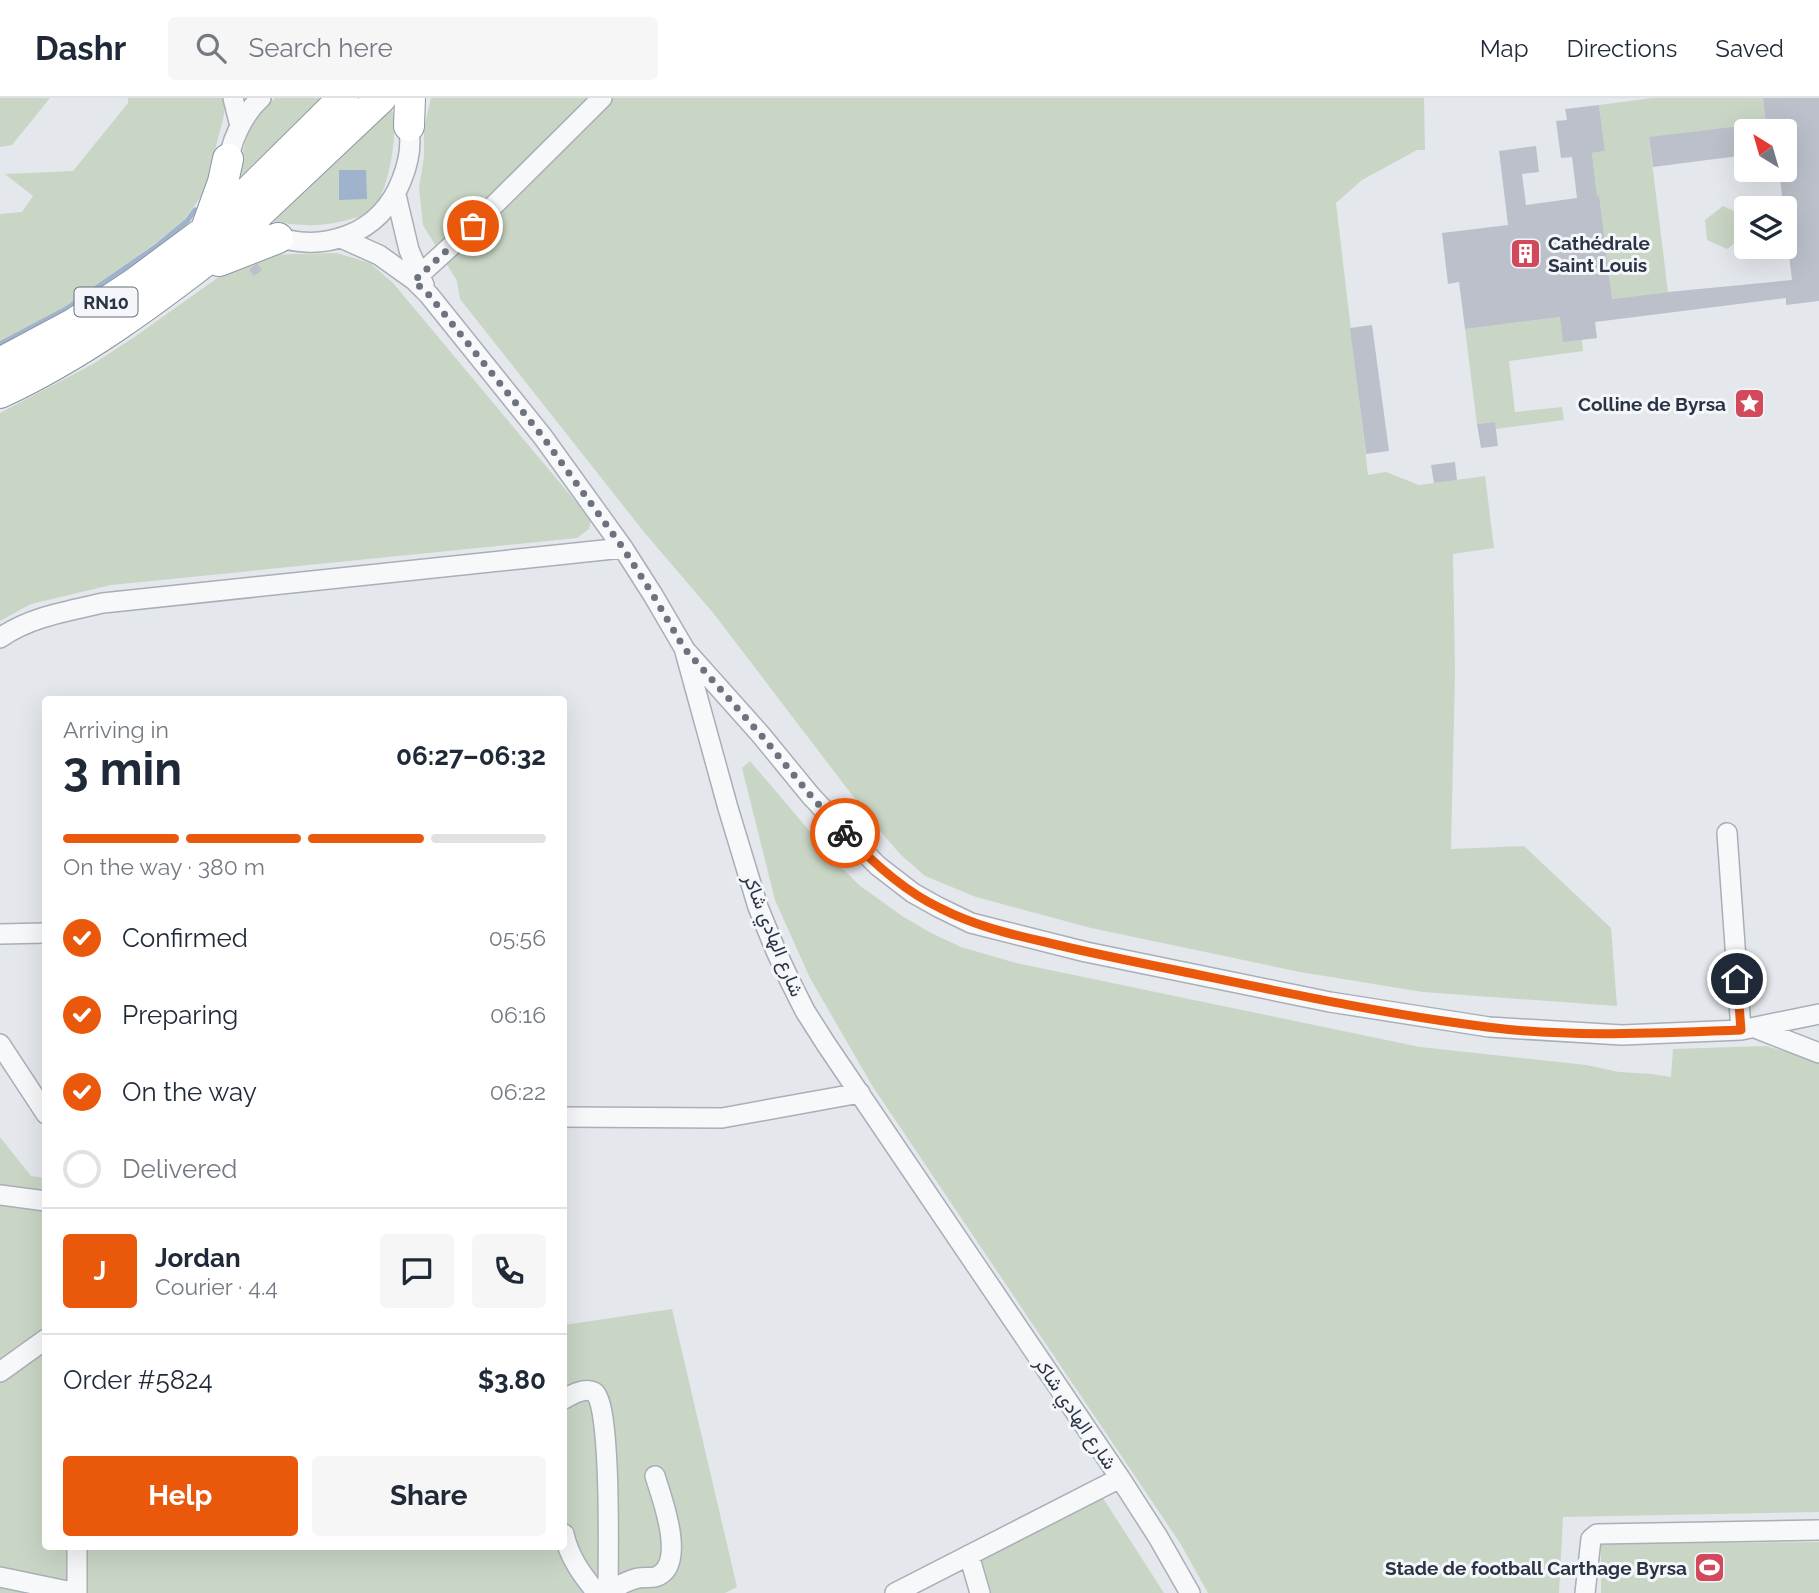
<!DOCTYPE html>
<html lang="en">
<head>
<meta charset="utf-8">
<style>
	:root { --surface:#fff; --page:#f6f6f7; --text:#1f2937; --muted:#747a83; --line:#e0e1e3; --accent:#ea580c }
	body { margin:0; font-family:Raleway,Vazirmatn,sans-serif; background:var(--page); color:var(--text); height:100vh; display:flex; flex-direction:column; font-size:26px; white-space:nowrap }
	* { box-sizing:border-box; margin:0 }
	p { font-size:23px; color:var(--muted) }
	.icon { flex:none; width:38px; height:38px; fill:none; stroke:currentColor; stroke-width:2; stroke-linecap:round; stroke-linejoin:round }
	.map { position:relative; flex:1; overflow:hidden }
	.side { position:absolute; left:42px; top:598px; width:525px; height:854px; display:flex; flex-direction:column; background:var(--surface); border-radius:7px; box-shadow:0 7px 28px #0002 }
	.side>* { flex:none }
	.needle { width:46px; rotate:323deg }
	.buttons { position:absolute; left:1734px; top:21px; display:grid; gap:14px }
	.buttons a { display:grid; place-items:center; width:63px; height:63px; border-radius:7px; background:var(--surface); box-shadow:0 7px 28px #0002; font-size:35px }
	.pin { position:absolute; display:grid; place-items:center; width:60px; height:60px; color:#fff; margin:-30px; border:4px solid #fff; border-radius:50%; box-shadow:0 2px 7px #0007 }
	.courier { position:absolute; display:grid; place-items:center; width:70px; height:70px; margin:-35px; border:5px solid #ea580c; border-radius:50%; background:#fff; color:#222; box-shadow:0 2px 9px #0007 }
	.headline em { font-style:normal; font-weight:700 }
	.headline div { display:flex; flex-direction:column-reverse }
	.headline { display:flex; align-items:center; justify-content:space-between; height:119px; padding:0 21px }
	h1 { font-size:46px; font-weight:700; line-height:52px }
	.bar { display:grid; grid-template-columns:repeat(4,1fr); gap:10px 7px; align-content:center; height:84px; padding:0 21px }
	.bar i { height:9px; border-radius:5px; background:var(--line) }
	.bar .active { background:var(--accent) }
	.bar p { grid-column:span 4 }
	.line { display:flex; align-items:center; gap:18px; padding:0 21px; border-top:2px solid var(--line) }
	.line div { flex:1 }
	.round { display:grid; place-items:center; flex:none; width:74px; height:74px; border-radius:7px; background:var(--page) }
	ol { padding:0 21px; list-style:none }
	li { display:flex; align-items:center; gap:21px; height:77px }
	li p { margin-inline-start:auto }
	li .icon { padding:7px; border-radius:50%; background:var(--accent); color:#fff; stroke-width:4 }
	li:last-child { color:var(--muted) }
	li i { width:38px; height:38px; border:4px solid var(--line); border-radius:50% }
	.primary-button { display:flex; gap:14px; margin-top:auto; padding:14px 21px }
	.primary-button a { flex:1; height:80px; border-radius:7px; background:var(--accent); color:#fff; font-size:28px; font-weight:700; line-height:80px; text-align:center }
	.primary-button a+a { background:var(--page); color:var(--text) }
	header { display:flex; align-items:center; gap:42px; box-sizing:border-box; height:98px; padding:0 35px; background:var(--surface); border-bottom:2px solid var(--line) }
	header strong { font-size:33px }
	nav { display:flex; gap:38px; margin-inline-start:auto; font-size:24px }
	.search { width:490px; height:63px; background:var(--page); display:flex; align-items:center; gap:18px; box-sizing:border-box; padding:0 24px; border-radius:7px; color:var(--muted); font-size:26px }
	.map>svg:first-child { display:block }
</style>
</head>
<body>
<header>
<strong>Dashr</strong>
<div class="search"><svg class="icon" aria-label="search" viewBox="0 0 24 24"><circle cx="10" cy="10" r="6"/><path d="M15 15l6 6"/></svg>Search here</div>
<nav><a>Map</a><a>Directions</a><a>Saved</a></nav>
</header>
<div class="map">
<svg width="1819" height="1495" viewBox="0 0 1819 1495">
	<rect width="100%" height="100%" fill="#e4e7ec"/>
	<!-- green -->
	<path fill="#c9d6c5" d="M0,0H50L12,47L0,49Z
		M128,0H224L226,4L223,21L214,56L208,89L184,122L157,144L65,209L0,244V116L22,114L33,98L5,76L73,73L128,5Z
		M275,0H384C391,6 394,15 394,24C396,45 387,102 369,115C365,118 359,119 354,120C322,130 301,128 269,123L239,88C240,54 247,22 275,0Z
		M431,0H1424L1425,52H1417L1362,82L1336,105L1368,377L1386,374L1419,387L1485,378L1494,450L1453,456L1455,575L1451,751L1524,748L1611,830L1617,908L1423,894L1300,874L1091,830L976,799L925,778L900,756L875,727L714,516L644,434L460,201L457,183L423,127L419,90L424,59V30Z
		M1652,0H1763L1766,25L1649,40L1668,194L1612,201L1599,98H1597L1592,55L1605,53L1599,7Z
		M1723,108L1743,117L1745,137L1727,151L1707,142L1705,122Z
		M337,155L370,165L393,185L591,422L589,431L577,440L111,487L31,506L0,523V315L93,266L133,240L237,166L257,157Z
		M1560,219L1582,241L1583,253L1509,263L1515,314L1562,309L1564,322L1496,331L1494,324L1477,326L1465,231Z
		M750,663L835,763L859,787L902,818L931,835L961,849L1016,865L1420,949L1586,967L1619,974L1652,976L1671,979L1673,951L1766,948L1819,963V1414L1563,1419L1559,1495H1208L1180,1445L873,989L810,880L775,802L742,670Z
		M0,1039L31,1078L45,1080L46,1449H564V1227L672,1211L737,1489L725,1495H0Z
		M1103,1400L1164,1495H990L979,1457Z
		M1819,1444V1495H1601V1446Z"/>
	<!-- water -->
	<path fill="#9fb4cc" d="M339,72H366L367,101L339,102Z"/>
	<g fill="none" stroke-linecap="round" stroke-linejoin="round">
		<!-- stream -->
		<path stroke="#9fb4cc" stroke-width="5" d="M0,246L66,211L158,147L187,123L195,112"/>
	</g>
	<!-- building -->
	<path fill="#bbc0ca" d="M1763,0H1819V203L1786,207V200L1595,224L1597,240L1563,244L1560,219L1465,231L1459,184L1448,186L1442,135L1508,127L1499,53L1536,48L1539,74L1522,76L1526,107L1577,100L1572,59L1561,60L1556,23L1567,22L1565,11L1599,7L1605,53L1592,55L1597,98L1599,97L1612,201L1668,194L1792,182L1779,72H1785V33H1746V57L1653,69L1649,39L1766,25Z
		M257,165L262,172L254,178L249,172Z
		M1372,227L1389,353L1366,356L1350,230Z
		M1495,324L1498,348L1481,350L1477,326Z
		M1455,364L1457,382L1434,385L1431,367Z"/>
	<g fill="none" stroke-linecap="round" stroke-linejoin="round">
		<defs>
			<path id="minor" d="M233,0L240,28
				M228,70C229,46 243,16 261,0
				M396,97L409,152L424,187
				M268,136C322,157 381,137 402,81C410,61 413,38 405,17
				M341,140L379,157L414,182L429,197L543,339L623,450L653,497L684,550L728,710L758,809L776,853L789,881L805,913L826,946L1120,1380L1158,1439L1190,1495
				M414,182L473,128L602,0
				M0,540C30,519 68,513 103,505L623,450
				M687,554L761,637L811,698L853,743L878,768L913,795L938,809L971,825L1086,854L1330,904L1489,929L1622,937L1741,932L1819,916
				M1727,735L1741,932
				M0,836L46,835
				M1755,930L1819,955
				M0,946L46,1016
				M564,1019L722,1020L860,995
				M0,1097L46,1103
				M0,1274L46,1241
				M564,1301C571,1297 585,1289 594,1294C612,1304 608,1468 608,1495
				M564,1436C569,1459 582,1477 597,1495
				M77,1449V1495
				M969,1457L980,1495
				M0,1479L77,1495
				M610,1495C616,1488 629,1482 638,1480C644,1479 650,1480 655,1479C688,1469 662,1400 655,1378
				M895,1495L1120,1380
				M1585,1495L1591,1441L1597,1436L1819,1432"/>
			<path id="highway" d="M409,28L410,0
				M206,131L223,84L228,61
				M219,163L278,140
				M0,265L73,226L135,185L205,133L232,110L343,0
				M0,295C80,258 152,205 221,151L381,0"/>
		</defs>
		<!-- minor casing -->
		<use href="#minor" stroke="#a9aeb7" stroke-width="22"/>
		<!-- highway casing -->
		<use href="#highway" stroke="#8b94a3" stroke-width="32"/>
		<!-- minor -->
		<use href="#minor" stroke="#f7f8fa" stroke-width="19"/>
		<!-- highway -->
		<use href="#highway" stroke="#fff" stroke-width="30"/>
	</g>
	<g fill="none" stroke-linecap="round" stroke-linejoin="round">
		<!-- done -->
		<path stroke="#6c737f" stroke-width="7" stroke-dasharray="0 12.6" d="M473,128L414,183L429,197L543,339L623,450L653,497L684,550L761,637L811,698L845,735"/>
		<!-- route -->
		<path stroke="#ea580c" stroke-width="9" d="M845,735C872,764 904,793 940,810C973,827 1009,836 1045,844C1090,855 1135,864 1180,873C1282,894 1384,916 1487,929C1571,940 1656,935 1741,932L1737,881"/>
	</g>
	<!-- icons -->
	<defs>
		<symbol id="building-square" viewBox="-11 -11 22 22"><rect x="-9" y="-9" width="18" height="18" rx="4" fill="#d1495b" stroke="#f4f6f9"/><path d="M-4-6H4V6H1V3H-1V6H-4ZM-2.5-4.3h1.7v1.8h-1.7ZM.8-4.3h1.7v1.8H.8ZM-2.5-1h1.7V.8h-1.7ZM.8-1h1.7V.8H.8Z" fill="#fff"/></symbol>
		<symbol id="sight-square" viewBox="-11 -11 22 22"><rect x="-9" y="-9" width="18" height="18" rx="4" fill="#d1495b" stroke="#f4f6f9"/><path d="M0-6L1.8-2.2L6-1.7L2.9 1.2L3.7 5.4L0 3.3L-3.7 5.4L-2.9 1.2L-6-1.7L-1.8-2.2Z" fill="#fff"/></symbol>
		<symbol id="stadium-square" viewBox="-11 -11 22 22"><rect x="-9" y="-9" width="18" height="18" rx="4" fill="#d1495b" stroke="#f4f6f9"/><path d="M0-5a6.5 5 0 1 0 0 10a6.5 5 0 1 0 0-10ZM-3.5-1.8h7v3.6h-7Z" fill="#fff"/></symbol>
	</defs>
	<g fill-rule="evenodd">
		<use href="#building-square" x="1508" y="138" width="35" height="35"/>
		<use href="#sight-square" x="1732" y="288" width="35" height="35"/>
		<use href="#stadium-square" x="1692" y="1452" width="35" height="35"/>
	</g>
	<g text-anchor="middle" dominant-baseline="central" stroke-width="6" stroke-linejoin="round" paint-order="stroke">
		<!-- shield labels -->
		<rect fill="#f4f6f9" stroke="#676e7b" stroke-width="2" x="74.5" y="189.5" width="63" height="29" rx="5"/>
		<g font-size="18" font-weight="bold" fill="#2b3445">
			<text x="106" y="204">RN10</text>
		</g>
		<!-- poi labels -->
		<g font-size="19" font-weight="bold" fill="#2b3445" stroke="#f4f6f9" text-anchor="end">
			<text x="1548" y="145" text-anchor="start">Cathédrale<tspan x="1548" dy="22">Saint Louis</tspan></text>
			<text x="1726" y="306">Colline de Byrsa</text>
			<text x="1687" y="1470">Stade de football Carthage Byrsa</text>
		</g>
		<!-- street labels -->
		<g font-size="19" fill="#2b3445" stroke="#f4f6f9">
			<text transform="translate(774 837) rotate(68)">شارع الهادي شاكر</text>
			<text transform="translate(1076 1315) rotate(56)">شارع الهادي شاكر</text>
		</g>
	</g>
</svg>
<div class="buttons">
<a><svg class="needle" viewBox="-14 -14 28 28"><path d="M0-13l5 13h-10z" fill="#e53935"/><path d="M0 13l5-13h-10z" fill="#747a83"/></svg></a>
<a><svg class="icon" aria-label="layers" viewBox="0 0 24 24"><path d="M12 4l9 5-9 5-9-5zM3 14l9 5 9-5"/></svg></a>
</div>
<div class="pin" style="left:473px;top:128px;background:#ea580c"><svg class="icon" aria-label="bag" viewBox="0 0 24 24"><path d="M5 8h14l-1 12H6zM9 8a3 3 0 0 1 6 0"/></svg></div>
<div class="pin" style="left:1737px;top:881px;background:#1f2937"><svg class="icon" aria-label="home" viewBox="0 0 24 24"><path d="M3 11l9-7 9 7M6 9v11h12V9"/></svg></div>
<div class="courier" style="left:845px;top:735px"><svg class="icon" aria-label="bike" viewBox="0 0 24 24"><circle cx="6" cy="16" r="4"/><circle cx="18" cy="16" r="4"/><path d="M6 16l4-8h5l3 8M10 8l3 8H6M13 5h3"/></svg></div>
<section class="side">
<div class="headline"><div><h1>3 min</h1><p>Arriving in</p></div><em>06:27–06:32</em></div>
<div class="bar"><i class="active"></i><i class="active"></i><i class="active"></i><i></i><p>On the way · 380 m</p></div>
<ol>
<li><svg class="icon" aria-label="check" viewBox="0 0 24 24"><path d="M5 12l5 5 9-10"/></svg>Confirmed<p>05:56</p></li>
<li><svg class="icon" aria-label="check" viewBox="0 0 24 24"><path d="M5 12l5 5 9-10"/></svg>Preparing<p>06:16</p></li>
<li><svg class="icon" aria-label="check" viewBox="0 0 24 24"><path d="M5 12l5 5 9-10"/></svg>On the way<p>06:22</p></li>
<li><i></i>Delivered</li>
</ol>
<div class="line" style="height:126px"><b class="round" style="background:var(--accent);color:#fff">J</b><div><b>Jordan</b><p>Courier · 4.4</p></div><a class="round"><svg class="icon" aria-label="chat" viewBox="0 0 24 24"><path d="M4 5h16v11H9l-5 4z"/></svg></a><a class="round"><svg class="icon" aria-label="phone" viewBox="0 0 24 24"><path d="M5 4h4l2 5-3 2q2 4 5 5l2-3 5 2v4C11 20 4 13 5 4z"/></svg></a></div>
<div class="line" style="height:91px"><div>Order #5824</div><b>$3.80</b></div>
<div class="primary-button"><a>Help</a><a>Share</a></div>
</section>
</div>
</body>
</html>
